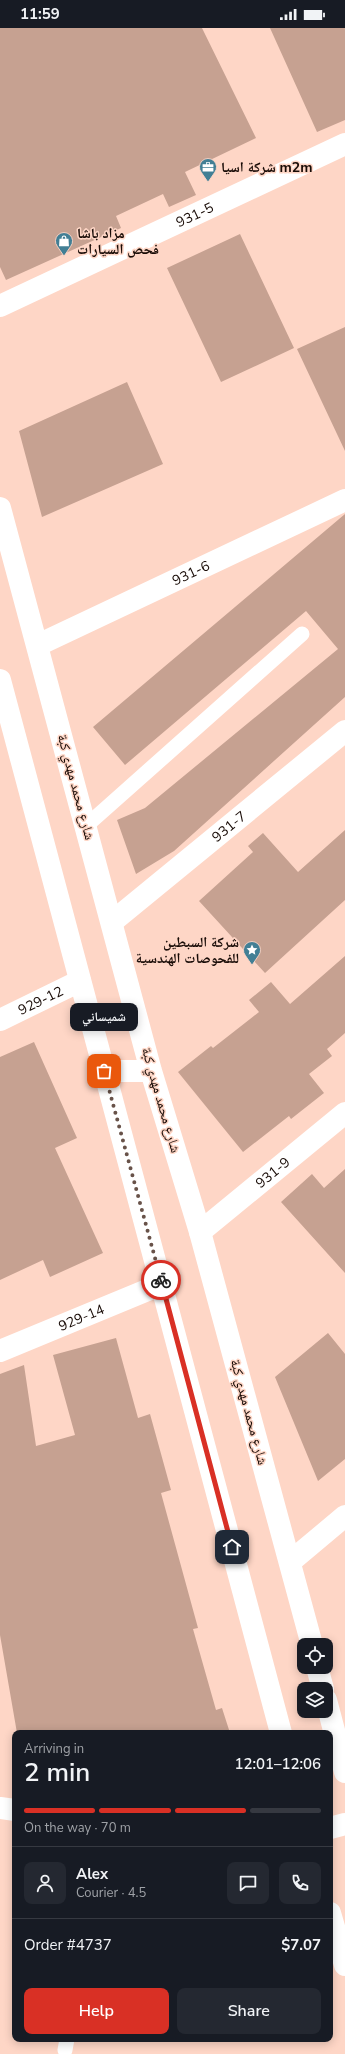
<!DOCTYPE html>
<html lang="en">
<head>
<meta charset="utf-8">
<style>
	:root { --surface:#171b24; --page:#242831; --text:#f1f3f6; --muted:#9ea1a6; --line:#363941; --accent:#d93025 }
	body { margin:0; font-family:"Nunito Sans","Noto Naskh Arabic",sans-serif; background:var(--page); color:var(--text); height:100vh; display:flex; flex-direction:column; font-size:15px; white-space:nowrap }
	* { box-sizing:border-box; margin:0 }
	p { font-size:13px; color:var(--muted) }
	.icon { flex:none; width:22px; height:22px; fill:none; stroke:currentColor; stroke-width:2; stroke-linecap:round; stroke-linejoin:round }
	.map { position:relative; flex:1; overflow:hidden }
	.details { position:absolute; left:12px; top:1702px; width:321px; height:312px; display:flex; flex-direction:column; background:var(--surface); border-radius:8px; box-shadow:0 2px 10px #0003 }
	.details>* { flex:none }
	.controls { position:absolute; left:297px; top:1610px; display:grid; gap:8px }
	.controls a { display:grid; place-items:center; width:36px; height:36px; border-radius:8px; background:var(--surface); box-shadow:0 2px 10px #0003; font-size:20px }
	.pin { position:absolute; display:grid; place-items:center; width:34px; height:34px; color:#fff; margin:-17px; border-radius:8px; box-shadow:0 2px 6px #0006 }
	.courier { position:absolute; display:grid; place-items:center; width:40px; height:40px; margin:-20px; border:3px solid #d93025; border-radius:50%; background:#fff; color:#222; box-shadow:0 1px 5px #0007 }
	.bubble { position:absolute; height:28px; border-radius:8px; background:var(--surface); box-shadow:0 2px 10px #0003; font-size:13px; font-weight:600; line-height:28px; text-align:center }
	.overview em { font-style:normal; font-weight:600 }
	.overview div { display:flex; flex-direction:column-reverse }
	.overview { display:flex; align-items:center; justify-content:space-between; height:68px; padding:0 12px }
	h1 { font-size:26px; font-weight:600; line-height:30px }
	.bar { display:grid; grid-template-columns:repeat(4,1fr); gap:6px 4px; align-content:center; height:48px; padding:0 12px }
	.bar i { height:5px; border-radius:3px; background:var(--line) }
	.bar .selected { background:var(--accent) }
	.bar p { grid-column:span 4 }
	.line { display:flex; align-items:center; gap:10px; padding:0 12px; border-top:1px solid var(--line) }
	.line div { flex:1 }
	.round { display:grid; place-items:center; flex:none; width:42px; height:42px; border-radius:8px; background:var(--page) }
	.button { display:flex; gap:8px; margin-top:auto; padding:8px 12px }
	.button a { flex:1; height:46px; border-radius:8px; background:var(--accent); color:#fff; font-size:16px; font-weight:600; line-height:46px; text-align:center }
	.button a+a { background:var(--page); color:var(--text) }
	.status { display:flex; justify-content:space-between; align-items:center; height:28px; padding:0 20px; background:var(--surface); direction:ltr }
	.status svg { height:11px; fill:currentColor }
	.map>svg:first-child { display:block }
</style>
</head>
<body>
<div class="status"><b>11:59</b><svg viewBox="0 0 49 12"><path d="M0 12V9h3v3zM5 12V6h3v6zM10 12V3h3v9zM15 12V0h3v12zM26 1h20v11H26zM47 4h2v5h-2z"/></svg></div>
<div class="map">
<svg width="345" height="2026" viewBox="0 0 345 2026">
	<rect width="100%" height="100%" fill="#fed6c6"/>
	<!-- building -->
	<path fill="#c6a191" d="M0,0H202L256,110L185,144L196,167L169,179L163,166L116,188L121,200L6,252L0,239Z
		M270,0H345V92L317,104Z
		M240,206L294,320L221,354L167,240Z
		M345,299V423L297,321Z
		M127,354L163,436L42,489L19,403Z
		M345,486V669L174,823L136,846L117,792L145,780L338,621L306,583L125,737L93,699Z
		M345,802V872L265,945L199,873L253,824L248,818L263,805L298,844Z
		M345,928V1005L327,1021L332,1028L309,1046L324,1065L291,1091L289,1088L243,1124L178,1044L211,1018L213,1020L259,984L249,972L271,954L290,976Z
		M34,1014L77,1110L55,1120L103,1225L50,1249L43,1232L0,1252V1029Z
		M345,1141V1245L281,1174L312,1146L324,1160Z
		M328,1305L345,1326V1431L318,1453L275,1349Z
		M116,1310L138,1390L150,1386L171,1462L161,1465L198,1600L193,1601L216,1682L222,1680L230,1705H17L0,1607V1346L24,1337L36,1418L75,1407L53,1327Z"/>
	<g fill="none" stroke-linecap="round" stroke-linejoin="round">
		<!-- service -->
		<path stroke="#fff" stroke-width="15" d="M86,798L302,606
			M65,2022L67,2011"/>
		<!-- minor -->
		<g stroke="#fff" stroke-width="22">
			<path id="s1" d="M0,278L345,116"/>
			<path id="s2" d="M38,617L345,472"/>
			<path id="s3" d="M112,894L345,703"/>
			<path id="s4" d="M0,992L80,953"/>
			<path id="s5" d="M200,1204L345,1085"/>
			<path id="s6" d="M0,1323L162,1256"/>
			<path d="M290,1534L345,1488"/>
			<path d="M0,1780L15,1782"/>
			<path d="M330,1800L345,1796"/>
		</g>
		<!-- tertiary -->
		<path stroke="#fff" stroke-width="22" d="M0,480L151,1043L200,1204L312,1617
			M0,652L281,1705
			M104,1043H151
			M317,1639L323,1661
			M326,1672L345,1744
			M330,1885L345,1937"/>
	</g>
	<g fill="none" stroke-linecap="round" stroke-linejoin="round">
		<!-- done -->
		<path stroke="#685249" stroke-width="4" stroke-dasharray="0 7.2" d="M104,1043L161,1252"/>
		<!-- route -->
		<path stroke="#d93025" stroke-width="5" d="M161,1252L232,1519"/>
	</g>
	<!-- icons -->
	<defs>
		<symbol id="office-pin" viewBox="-11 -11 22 30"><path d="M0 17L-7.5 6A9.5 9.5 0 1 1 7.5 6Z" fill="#427f95" stroke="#fed6c6"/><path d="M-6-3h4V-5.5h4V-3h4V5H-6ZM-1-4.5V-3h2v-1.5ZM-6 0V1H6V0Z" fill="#fff"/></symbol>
		<symbol id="shop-pin" viewBox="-11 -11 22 30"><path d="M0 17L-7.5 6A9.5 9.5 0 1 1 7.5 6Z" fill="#427f95" stroke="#fed6c6"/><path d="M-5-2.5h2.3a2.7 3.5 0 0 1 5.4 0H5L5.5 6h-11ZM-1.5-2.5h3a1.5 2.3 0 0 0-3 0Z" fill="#fff"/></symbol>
		<symbol id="sight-pin" viewBox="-11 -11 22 30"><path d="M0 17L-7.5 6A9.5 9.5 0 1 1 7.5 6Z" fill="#427f95" stroke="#fed6c6"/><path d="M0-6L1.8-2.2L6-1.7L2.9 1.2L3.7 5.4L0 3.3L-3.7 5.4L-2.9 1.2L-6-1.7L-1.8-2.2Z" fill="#fff"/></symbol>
	</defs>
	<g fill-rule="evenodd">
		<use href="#office-pin" x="198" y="129" width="20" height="27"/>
		<use href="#shop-pin" x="54" y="203" width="20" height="27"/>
		<use href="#sight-pin" x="242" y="912" width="20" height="27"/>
	</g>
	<g text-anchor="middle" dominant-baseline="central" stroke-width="3" stroke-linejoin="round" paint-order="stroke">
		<!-- poi labels -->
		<g font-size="14" font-weight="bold" fill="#180b06" stroke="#fed6c6" text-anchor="start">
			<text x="221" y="139">شركة اسيا m2m</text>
			<text x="77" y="205">مزاد باشا<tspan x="77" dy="16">فحص السيارات</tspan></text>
			<text x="239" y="914" text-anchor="end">شركة السبطين<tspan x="239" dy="16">للفحوصات الهندسية</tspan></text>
		</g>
		<!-- street labels -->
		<g font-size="14" fill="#180b06" stroke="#fed6c6">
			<text stroke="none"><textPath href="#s1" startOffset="215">931-5</textPath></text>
			<text stroke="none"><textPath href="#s2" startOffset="169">931-6</textPath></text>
			<text transform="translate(76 759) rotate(75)">شارع محمد مهدي كبة</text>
			<text stroke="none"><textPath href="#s3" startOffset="151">931-7</textPath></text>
			<text stroke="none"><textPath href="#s4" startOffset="45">929-12</textPath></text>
			<text transform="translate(161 1072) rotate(74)">شارع محمد مهدي كبة</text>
			<text stroke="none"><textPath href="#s5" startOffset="94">931-9</textPath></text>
			<text stroke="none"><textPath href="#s6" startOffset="88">929-14</textPath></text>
			<text transform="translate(249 1384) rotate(75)">شارع محمد مهدي كبة</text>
		</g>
	</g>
</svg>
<div class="controls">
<a><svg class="icon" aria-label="locate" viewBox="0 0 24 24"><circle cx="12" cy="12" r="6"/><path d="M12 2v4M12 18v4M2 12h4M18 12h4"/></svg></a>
<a><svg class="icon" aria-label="layers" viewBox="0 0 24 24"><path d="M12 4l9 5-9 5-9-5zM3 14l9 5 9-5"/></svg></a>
</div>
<div class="pin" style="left:104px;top:1043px;background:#ea580c"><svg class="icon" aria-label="bag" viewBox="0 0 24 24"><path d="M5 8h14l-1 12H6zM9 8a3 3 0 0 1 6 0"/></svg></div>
<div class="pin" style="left:232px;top:1519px;background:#1f2937"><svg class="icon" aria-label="home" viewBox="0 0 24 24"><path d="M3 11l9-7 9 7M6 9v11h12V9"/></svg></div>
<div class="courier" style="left:161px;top:1252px"><svg class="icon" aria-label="bike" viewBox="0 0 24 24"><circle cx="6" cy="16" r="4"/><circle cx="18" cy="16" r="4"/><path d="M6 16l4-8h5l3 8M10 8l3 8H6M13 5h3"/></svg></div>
<div class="bubble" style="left:70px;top:975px;width:68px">شميساني</div>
<section class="details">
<div class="overview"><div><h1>2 min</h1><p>Arriving in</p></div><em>12:01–12:06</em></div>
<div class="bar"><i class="selected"></i><i class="selected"></i><i class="selected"></i><i></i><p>On the way · 70 m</p></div>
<div class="line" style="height:72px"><a class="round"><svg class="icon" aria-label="person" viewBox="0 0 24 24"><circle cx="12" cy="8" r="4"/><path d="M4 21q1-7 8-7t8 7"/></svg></a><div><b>Alex</b><p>Courier · 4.5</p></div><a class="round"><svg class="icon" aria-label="chat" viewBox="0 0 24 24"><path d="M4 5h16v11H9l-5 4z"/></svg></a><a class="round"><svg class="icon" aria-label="phone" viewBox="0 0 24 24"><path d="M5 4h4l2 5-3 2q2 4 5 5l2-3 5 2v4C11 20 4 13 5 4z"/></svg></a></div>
<div class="line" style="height:52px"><div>Order #4737</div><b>$7.07</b></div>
<div class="button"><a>Help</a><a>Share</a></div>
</section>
</div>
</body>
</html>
